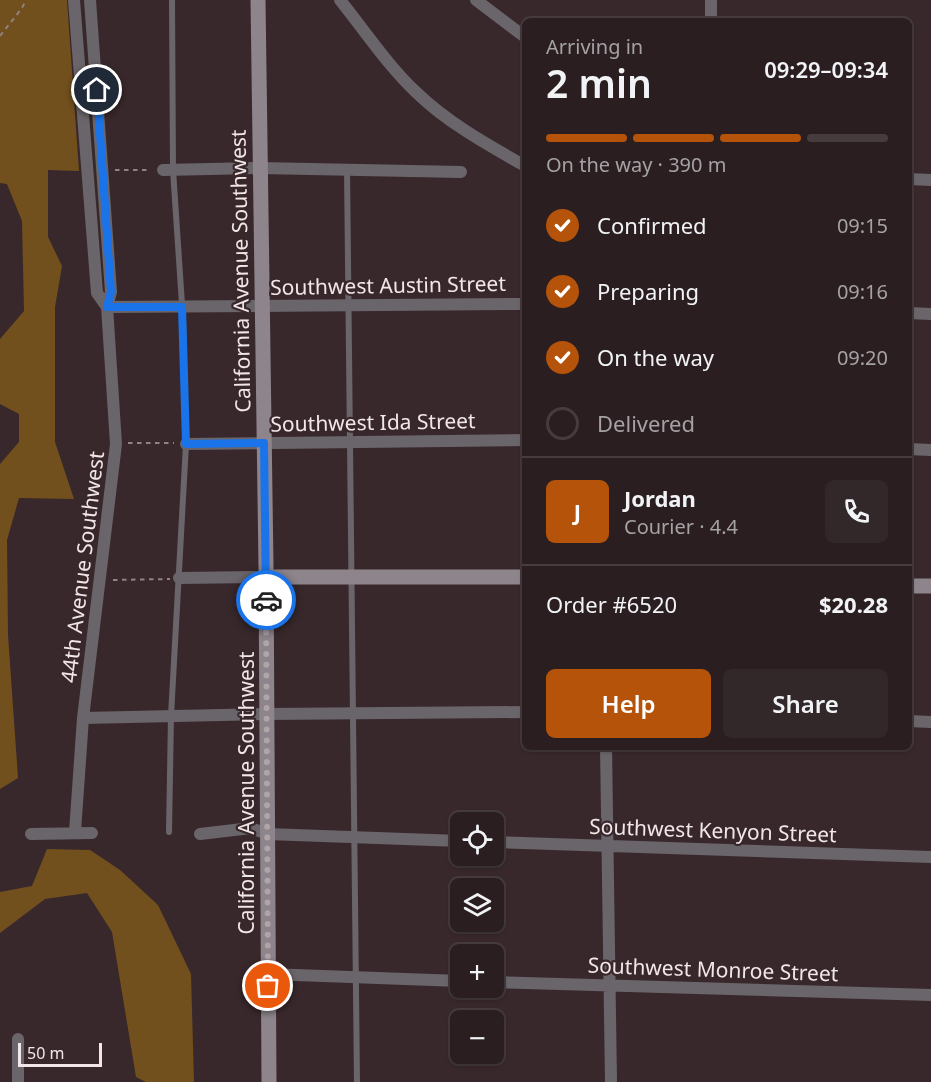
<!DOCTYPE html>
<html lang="en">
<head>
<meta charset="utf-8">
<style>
	:root { --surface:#2a1e20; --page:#322729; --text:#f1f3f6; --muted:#a5a2a5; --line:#463c3e; --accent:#b45309 }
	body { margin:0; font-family:"Noto Sans",sans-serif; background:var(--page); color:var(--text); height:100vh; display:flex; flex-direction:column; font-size:22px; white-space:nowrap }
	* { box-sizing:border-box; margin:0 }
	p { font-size:20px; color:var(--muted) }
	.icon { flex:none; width:33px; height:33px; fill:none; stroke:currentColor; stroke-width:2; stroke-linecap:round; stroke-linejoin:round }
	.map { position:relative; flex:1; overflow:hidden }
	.details { position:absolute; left:522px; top:18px; width:390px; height:732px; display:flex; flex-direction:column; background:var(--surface); border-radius:9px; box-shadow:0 2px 4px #0004,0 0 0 2px var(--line) }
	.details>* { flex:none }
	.buttons { position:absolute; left:450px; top:812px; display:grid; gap:12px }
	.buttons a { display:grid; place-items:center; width:54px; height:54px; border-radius:9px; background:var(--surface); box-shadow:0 2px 4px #0004,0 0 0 2px var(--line); font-size:30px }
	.scale { position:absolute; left:18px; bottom:15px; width:84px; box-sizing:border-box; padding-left:6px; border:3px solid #f1e6e8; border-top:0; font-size:16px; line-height:21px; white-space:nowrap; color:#f1e6e8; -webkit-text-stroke:4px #38282b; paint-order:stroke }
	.pin { position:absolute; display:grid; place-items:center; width:51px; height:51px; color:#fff; margin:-26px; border:3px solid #fff; border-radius:50%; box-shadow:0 2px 6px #0007 }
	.courier { position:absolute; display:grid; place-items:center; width:60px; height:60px; margin:-30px; border:4px solid #1a73e8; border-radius:50%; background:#fff; color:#222; box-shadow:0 2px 8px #0007 }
	.summary em { font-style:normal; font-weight:600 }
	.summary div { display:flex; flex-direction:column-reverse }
	.summary { display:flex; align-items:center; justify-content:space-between; height:102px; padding:0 24px }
	h1 { font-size:39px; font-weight:600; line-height:45px }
	.bar { display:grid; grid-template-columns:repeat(4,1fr); gap:9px 6px; align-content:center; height:72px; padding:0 24px }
	.bar i { height:8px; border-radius:4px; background:var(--line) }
	.bar .current { background:var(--accent) }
	.bar p { grid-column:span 4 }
	.line { display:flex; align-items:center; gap:15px; padding:0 24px; border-top:2px solid var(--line) }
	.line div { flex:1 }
	.round { display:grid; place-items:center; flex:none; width:63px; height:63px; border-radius:9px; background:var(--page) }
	ol { padding:0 24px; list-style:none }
	li { display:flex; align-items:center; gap:18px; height:66px }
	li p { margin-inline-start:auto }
	li .icon { padding:6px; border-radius:50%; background:var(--accent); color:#fff; stroke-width:4 }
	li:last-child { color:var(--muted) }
	li i { width:33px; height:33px; border:3px solid var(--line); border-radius:50% }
	.button { display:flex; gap:12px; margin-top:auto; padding:12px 24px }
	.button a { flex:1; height:69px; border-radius:9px; background:var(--accent); color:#fff; font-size:24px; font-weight:600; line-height:69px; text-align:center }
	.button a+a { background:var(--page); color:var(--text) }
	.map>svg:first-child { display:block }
</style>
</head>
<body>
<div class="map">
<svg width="931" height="1082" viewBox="0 0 931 1082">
	<rect width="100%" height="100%" fill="#38282b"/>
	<!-- forest -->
	<path fill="#72501d" d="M0,0H67L79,171L48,170V237L62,266L55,307V442L74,499L19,498L7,540L8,635L18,778L0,789V464L19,442V414L0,404V339L24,311L22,221L7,184L0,183Z
		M47,849L90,850L120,870L158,905L191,974L194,1082H146L136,1077L112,932L87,893L45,899L0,933V892L32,886Z"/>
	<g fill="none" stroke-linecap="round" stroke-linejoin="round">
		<!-- path -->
		<path stroke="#908285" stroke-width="2" stroke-dasharray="4.5 4.5" stroke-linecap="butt" d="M0,36L22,8L26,0
			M115,170H151
			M128,443H174
			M113,580L170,579"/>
		<!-- lane -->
		<path stroke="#6a656a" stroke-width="6" d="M347,170L357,1082
			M169,832L171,716L186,444L183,319L173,170L172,0"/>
		<!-- street -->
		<path stroke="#6a656a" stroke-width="12" d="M74,0L97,293L107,307
			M340,0C365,31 388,66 417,93C448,123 488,145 525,166
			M476,0L525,37
			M711,0V21
			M163,170L260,168L461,172
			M909,179L931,180
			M107,307L525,304
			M909,313L931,314
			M186,444L525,440
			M909,449L931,450
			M179,578L266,577
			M83,718L267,714L525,712
			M909,721L931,722
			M606,747L611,1082
			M75,832L83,718L116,444L107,307L111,292L90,0
			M31,834L92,833
			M200,834L251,828L267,834L460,841
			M494,842L931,857
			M268,974L460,981
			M494,982L931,995
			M18,1039V1082"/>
		<!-- secondary -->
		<path stroke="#8d848c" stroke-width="15" d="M258,0L266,566L269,1082
			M266,577H525
			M909,586H931"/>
	</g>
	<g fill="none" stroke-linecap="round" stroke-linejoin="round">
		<!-- done -->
		<path stroke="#b0a4a6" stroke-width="6" stroke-dasharray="0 10.8" d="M266,600L268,986"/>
		<!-- route -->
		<path stroke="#1a73e8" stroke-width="8" d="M97,90L111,292L107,307H182L186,444L264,443L266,600"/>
	</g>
	<g text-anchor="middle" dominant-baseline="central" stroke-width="4.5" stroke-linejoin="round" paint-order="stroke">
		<!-- street labels -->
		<g font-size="21" fill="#f1e6e8" stroke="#38282b">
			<text transform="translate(240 271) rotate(-91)">California Avenue Southwest</text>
			<text transform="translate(388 285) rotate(-1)">Southwest Austin Street</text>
			<text transform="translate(373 422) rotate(-1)">Southwest Ida Street</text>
			<text transform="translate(82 567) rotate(-83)">44th Avenue Southwest</text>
			<text transform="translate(246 793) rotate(-90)">California Avenue Southwest</text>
			<text transform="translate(713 830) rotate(2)">Southwest Kenyon Street</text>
			<text transform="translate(713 969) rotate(2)">Southwest Monroe Street</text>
		</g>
	</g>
</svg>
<div class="buttons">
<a><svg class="icon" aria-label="locate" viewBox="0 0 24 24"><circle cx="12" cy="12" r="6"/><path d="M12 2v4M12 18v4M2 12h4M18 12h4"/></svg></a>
<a><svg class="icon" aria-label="layers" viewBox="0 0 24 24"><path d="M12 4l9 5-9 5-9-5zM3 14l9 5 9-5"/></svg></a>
<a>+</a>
<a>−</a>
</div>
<div class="scale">50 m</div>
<div class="pin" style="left:268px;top:986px;background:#ea580c"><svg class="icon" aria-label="bag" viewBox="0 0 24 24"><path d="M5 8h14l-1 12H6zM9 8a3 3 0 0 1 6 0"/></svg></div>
<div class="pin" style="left:97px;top:90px;background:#1f2937"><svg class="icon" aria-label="home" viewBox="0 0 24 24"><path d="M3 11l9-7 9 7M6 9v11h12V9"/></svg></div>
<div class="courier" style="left:266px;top:600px"><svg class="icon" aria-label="car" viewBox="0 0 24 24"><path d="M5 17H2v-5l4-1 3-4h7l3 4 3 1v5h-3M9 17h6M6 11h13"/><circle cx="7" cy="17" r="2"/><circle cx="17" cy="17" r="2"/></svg></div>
<section class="details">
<div class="summary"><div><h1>2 min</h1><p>Arriving in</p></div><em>09:29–09:34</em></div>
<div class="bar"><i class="current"></i><i class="current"></i><i class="current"></i><i></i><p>On the way · 390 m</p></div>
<ol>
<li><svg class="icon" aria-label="check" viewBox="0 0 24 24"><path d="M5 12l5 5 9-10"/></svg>Confirmed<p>09:15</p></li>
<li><svg class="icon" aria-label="check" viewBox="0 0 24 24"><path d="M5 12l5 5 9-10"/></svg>Preparing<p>09:16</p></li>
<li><svg class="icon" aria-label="check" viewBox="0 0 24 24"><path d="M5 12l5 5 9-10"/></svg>On the way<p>09:20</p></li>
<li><i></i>Delivered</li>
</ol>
<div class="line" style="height:108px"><b class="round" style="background:var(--accent);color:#fff">J</b><div><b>Jordan</b><p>Courier · 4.4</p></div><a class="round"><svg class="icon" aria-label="phone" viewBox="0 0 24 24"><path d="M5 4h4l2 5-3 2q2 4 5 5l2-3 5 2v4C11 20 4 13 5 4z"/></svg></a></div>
<div class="line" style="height:78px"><div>Order #6520</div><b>$20.28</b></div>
<div class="button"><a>Help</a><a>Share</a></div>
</section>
</div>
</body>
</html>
